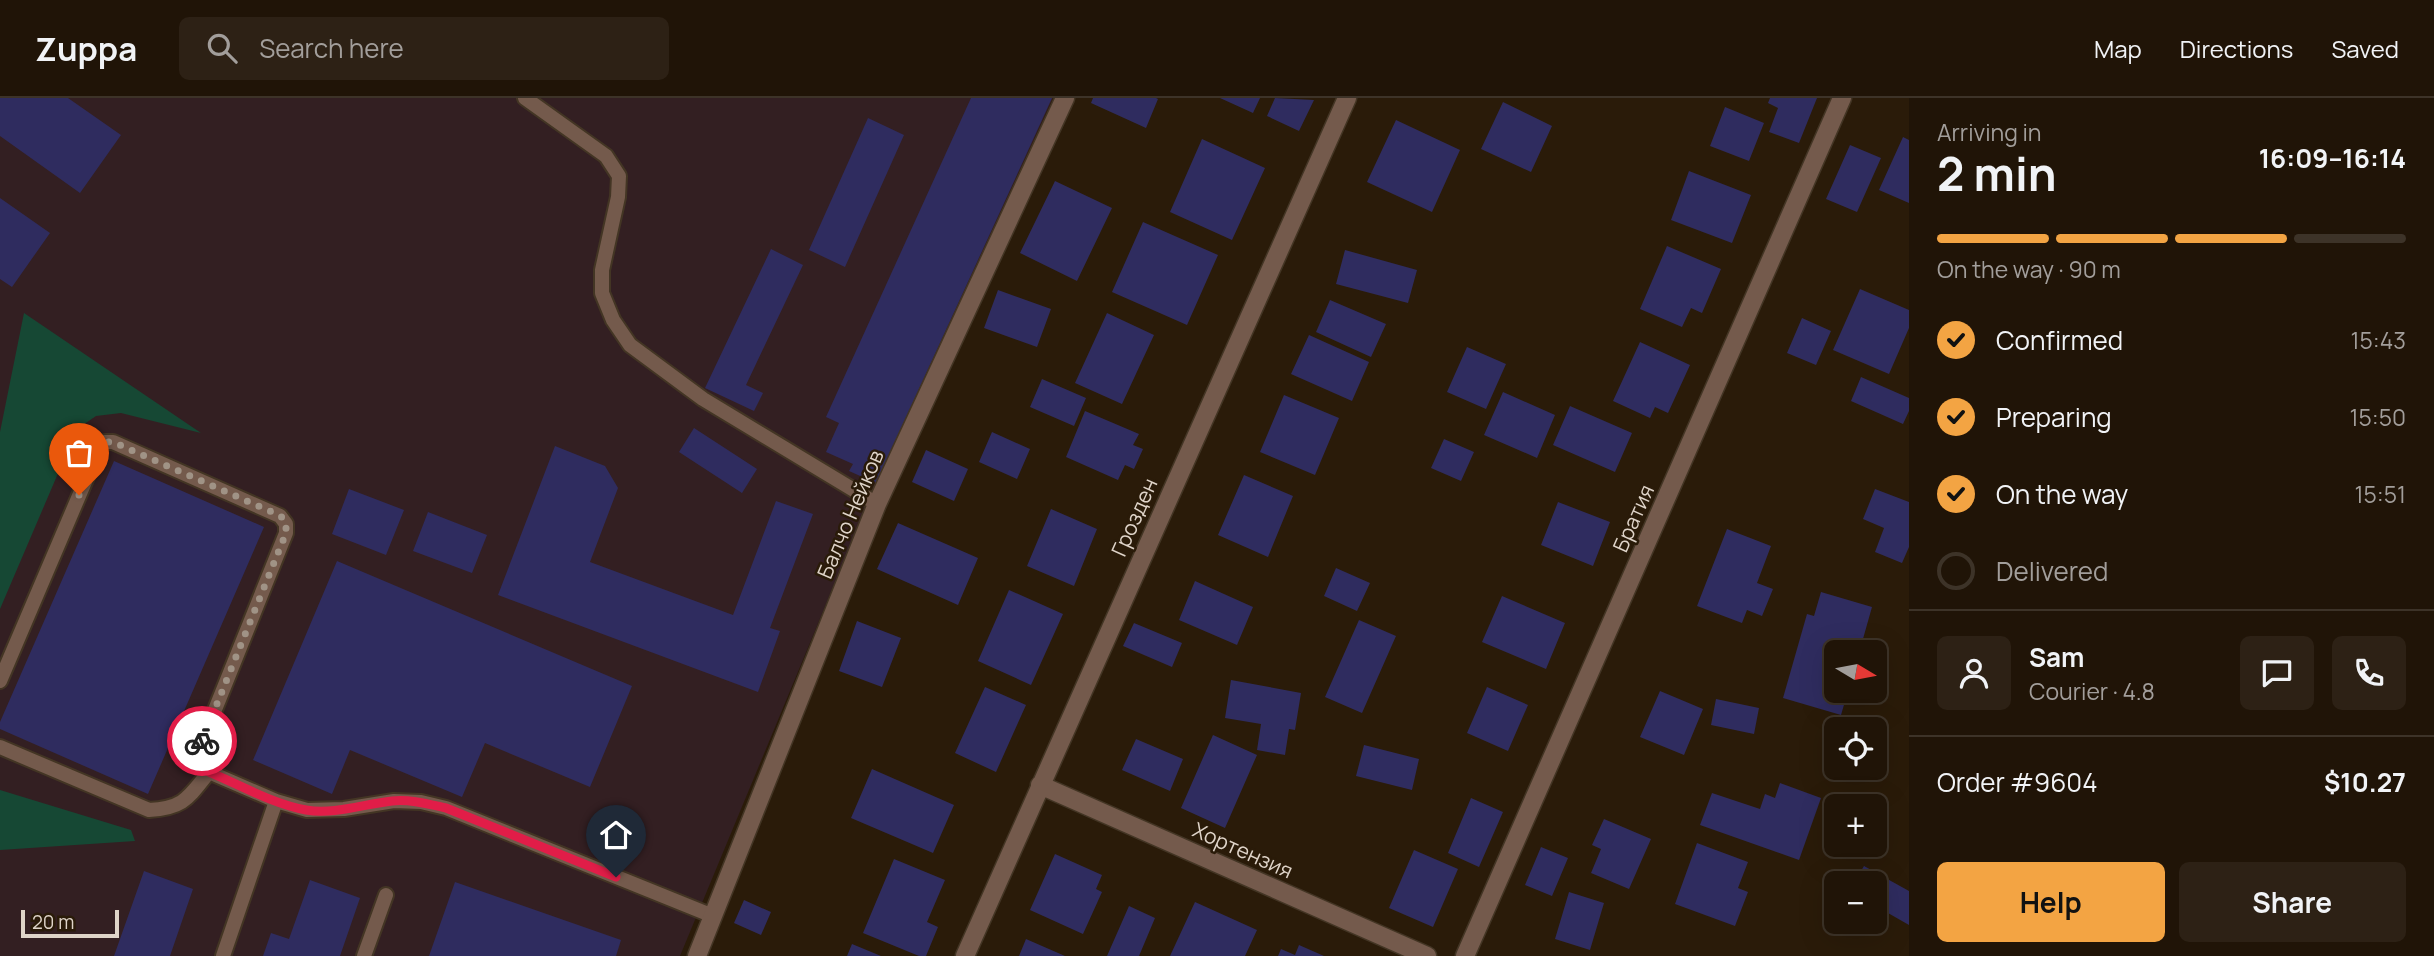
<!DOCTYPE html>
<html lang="en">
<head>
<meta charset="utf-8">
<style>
	:root { --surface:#201407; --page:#2d2115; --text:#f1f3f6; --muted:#a29e9b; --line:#3d3328; --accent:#f3a443 }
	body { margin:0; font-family:Manrope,sans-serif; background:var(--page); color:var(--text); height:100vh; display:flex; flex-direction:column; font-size:26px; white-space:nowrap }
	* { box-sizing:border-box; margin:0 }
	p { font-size:23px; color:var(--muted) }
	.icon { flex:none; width:38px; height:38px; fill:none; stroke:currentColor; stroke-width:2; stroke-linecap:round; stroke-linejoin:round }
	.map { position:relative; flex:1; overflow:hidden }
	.panel { display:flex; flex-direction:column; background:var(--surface); width:525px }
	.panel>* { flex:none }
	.needle { width:46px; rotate:100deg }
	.fabs { position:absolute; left:1824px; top:542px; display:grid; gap:14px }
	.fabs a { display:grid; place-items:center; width:63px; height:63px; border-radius:10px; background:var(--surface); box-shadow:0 7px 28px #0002,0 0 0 2px var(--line); font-size:35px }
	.scale { position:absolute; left:21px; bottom:18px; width:98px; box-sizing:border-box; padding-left:7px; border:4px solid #dfd4c9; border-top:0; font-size:19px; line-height:24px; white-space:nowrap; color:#dfd4c9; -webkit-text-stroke:5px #2a1b09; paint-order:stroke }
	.pin { position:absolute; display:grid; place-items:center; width:60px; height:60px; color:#fff; margin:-72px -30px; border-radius:50% 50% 50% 0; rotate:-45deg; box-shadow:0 0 7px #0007 }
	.pin .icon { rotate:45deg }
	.courier { position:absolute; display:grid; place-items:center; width:70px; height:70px; margin:-35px; border:5px solid #e11d48; border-radius:50%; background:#fff; color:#222; box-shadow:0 2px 9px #0007 }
	.overview em { font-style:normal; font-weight:700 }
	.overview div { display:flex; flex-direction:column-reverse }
	.overview { display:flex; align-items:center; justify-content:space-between; height:119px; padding:0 28px }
	h1 { font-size:46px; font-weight:700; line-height:52px }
	.bar { display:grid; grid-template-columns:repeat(4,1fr); gap:10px 7px; align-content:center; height:84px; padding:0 28px }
	.bar i { height:9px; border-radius:5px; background:var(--line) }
	.bar .on { background:var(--accent) }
	.bar p { grid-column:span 4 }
	.line { display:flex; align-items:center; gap:18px; padding:0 28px; border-top:2px solid var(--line) }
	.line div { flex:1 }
	.round { display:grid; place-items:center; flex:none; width:74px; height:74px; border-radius:10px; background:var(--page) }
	ol { padding:0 28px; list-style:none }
	li { display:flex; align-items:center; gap:21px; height:77px }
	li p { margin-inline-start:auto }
	li .icon { padding:7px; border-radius:50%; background:var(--accent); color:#111; stroke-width:4 }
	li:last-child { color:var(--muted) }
	li i { width:38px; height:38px; border:4px solid var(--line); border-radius:50% }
	.cta { display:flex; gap:14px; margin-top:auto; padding:14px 28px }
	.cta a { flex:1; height:80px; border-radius:10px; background:var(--accent); color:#111; font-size:28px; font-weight:700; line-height:80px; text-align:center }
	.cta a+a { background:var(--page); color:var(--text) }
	header { display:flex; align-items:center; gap:42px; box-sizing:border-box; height:98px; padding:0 35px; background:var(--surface); border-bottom:2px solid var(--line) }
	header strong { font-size:33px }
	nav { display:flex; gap:38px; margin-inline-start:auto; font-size:24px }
	.search { width:490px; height:63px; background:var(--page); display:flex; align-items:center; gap:18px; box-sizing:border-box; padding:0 24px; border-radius:10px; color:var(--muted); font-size:26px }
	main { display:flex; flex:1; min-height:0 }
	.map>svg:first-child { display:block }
</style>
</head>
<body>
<header>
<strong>Zuppa</strong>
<div class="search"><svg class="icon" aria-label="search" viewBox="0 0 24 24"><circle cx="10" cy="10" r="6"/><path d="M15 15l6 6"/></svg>Search here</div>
<nav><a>Map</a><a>Directions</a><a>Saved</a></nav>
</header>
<main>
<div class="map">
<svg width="1909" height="858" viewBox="0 0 1909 858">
	<rect width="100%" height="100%" fill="#2a1b09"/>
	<!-- industrial -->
	<path fill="#331f22" d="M0,0H1053L871,398L680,858H0Z"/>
	<!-- green -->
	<path fill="#164834" d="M24,215L201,335L121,315L96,318L77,331L0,511V334Z
		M0,692L131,732L135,743L0,752Z"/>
	<!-- building -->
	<path fill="#2f2c5f" d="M0,0H68L121,37L80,95L0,38Z
		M971,0H1052L876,385L849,373L853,366L826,354L839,325L826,319Z
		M1093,0H1156L1158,1L1146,30L1091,5Z
		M1220,0H1260L1253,15Z
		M1275,0L1314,2L1299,33L1267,18Z
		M1770,0H1817L1799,45L1769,34L1778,10L1768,5Z
		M1503,4L1552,28L1531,74L1481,51Z
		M1725,9L1764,25L1749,63L1710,48Z
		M868,20L904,37L845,169L809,152Z
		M1396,22L1460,52L1432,114L1367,84Z
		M1903,39L1909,42V105L1879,92Z
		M1202,41L1265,70L1232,142L1170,114Z
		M1850,47L1881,60L1857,114L1826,101Z
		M1689,73L1751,97L1732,145L1671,122Z
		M1055,83L1112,110L1077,183L1020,155Z
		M0,100L50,135L12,189L0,181Z
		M1143,124L1218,157L1187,227L1112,194Z
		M1667,148L1721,171L1702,215L1691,210L1682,229L1640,211Z
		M771,151L803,167L746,287L763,295L754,313L705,290Z
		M1345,152L1417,172L1408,205L1336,186Z
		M1860,191L1909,212V230L1889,276L1833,252Z
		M998,192L1051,211L1037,249L984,230Z
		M1330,202L1386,226L1371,259L1316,234Z
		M1107,215L1154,237L1122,306L1075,285Z
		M1802,220L1831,233L1816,267L1787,255Z
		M1309,237L1369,264L1352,303L1291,276Z
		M1640,244L1690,267L1668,315L1655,309L1650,320L1613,303Z
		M1467,249L1506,266L1486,311L1447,294Z
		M1861,279L1909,300V313L1903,326L1851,303Z
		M1042,281L1086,300L1074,328L1030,309Z
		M1503,294L1555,317L1537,360L1484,337Z
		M1284,297L1339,320L1315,377L1260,354Z
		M1570,308L1632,335L1615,374L1553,347Z
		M1085,313L1139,336L1133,347L1143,351L1134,371L1125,367L1118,382L1066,359Z
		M694,330L757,371L742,395L679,354Z
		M992,334L1030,351L1017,381L979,364Z
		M1444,341L1474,354L1461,383L1431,370Z
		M555,348L605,368L618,390L590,464L733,517L776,403L813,416L770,530L780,533L758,594L498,497Z
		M926,352L968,371L954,403L912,384Z
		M114,363L264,429L148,696L0,631V624Z
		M1244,377L1293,398L1268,459L1218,437Z
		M349,391L404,412L386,457L332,436Z
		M1875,391L1909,404V449L1902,465L1875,454L1884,430L1863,421Z
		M1558,404L1610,424L1593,468L1541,447Z
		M1051,411L1097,431L1074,488L1027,468Z
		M428,414L487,437L472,475L413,453Z
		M898,425L978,460L958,507L877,471Z
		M1727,431L1771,448L1757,485L1773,491L1762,518L1747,512L1742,525L1697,508Z
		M337,463L632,588L590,689L485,645L462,699L350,652L332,696L253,662Z
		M1336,470L1370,485L1357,513L1324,498Z
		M1195,483L1253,509L1237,547L1179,522Z
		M1009,492L1063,516L1031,587L978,563Z
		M1821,494L1872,509L1859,555H1836V593H1848L1841,617L1783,600L1807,516L1814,518Z
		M1502,498L1565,525L1546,571L1482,544Z
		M1359,522L1396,538L1362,615L1325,599Z
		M857,523L901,540L882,589L839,573Z
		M1134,525L1182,545L1172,569L1123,548Z
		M1231,582L1301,595L1295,632L1289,631L1285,657L1257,652L1261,626L1225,620Z
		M985,589L1026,607L996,674L955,655Z
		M1487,589L1528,607L1508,653L1467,635Z
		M1660,593L1703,611L1684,657L1640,639Z
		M1716,601L1759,610L1754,636L1711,627Z
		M1213,637L1257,657L1225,730L1181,710Z
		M1136,641L1183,661L1170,693L1122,672Z
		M1364,647L1419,661L1412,692L1356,678Z
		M872,671L954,707L933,755L851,720Z
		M1780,685L1821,700L1799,762L1700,727L1712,695L1760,711L1765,696L1775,700Z
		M1471,700L1503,714L1479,769L1448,755Z
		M1604,721L1651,741L1629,791L1591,775L1601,751L1592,747Z
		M1697,745L1748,764L1738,790L1748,794L1735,828L1675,806Z
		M1541,749L1568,760L1552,798L1525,787Z
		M1414,752L1458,771L1433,829L1389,810Z
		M1055,756L1102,777L1096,791L1102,794L1083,836L1030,812Z
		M894,761L945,782L927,824L938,829L926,858H919L863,835Z
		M1864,768L1909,793V827L1874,807V786H1853Z
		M144,773L193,791L170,858H114Z
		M310,782L360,800L340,858H263L271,835L289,841Z
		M455,784L621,842L616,858H429Z
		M1569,794L1604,805L1590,852L1555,841Z
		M744,802L771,814L761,837L734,825Z
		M1195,804L1257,832L1245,858H1170Z
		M1129,808L1155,820L1139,858H1107Z
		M1026,841L1065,858H1019Z
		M852,846L881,858H847Z
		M1299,847L1324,858H1278L1281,851L1295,857Z"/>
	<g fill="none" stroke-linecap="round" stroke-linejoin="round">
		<defs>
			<path id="lane" d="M525,0L606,58L619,78L618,99L602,172V195L613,222L630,247L703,301L877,406
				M0,583L99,351L105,344H113L280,418L286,426V435L200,649L209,674L276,703L223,858
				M0,649L149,712C184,710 188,700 209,674
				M276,703L307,712L344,711L394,703L421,704L446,710L713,818
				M364,858L386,797"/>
			<path id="street" d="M1040,687L1427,858
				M697,858L877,406L1065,0
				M965,858L1347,0
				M1465,858L1842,0"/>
		</defs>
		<!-- lane casing -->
		<use href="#lane" stroke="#433524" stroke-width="18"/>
		<!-- street casing -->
		<use href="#street" stroke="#433524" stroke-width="21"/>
		<!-- lane -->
		<use href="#lane" stroke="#745a4c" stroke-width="14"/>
		<!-- street -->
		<use href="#street" stroke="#745a4c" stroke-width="18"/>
	</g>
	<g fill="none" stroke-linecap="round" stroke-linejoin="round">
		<!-- done -->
		<path stroke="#a09386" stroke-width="7" stroke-dasharray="0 12.6" d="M79,397L99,351L105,344H113L281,418L286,426V435L202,643"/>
		<!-- route -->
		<path stroke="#e11d48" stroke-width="9" d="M202,643L200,649L209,674C240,687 273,706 306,712C334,717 364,706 392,703C410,701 428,706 446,710L616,779"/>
	</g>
	<g text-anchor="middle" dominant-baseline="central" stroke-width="5" stroke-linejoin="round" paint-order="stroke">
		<!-- street labels -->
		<g font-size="21" fill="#dfd4c9" stroke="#2a1b09">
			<text transform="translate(850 416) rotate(-67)">Балчо Нейков</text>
			<text transform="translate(1134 419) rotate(-66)">Грозден</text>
			<text transform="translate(1633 420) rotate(-66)">Братия</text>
			<text transform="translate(1243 752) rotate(24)">Хортензия</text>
		</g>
	</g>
</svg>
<div class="fabs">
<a><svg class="needle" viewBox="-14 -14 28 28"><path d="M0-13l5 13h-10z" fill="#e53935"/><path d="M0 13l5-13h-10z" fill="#a29e9b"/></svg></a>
<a><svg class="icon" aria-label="locate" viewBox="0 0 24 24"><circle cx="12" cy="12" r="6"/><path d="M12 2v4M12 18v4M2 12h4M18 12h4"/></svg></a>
<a>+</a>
<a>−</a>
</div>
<div class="scale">20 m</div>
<div class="pin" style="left:79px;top:397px;background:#ea580c"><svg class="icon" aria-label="bag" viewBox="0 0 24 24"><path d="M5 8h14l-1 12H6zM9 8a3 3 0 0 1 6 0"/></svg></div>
<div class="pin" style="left:616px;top:779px;background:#1f2937"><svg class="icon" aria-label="home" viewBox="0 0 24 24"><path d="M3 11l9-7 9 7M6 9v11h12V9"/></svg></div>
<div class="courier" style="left:202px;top:643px"><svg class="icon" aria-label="bike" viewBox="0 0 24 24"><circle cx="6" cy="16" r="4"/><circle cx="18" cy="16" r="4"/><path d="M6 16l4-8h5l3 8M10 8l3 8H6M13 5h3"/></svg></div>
</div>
<section class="panel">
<div class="overview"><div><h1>2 min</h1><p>Arriving in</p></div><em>16:09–16:14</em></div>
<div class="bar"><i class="on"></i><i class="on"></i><i class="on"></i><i></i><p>On the way · 90 m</p></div>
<ol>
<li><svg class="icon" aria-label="check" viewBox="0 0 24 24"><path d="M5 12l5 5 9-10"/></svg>Confirmed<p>15:43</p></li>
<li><svg class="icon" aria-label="check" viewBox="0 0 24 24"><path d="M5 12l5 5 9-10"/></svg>Preparing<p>15:50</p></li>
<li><svg class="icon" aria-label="check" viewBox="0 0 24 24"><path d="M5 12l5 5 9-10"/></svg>On the way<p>15:51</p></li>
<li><i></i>Delivered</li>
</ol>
<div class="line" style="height:126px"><a class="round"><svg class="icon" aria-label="person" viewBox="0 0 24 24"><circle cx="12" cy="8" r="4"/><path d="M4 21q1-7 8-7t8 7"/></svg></a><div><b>Sam</b><p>Courier · 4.8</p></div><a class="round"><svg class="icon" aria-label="chat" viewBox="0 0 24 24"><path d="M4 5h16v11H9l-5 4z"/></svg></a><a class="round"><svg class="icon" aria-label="phone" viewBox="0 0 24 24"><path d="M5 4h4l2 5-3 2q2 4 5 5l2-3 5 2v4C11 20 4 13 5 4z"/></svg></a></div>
<div class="line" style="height:91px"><div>Order #9604</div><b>$10.27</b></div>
<div class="cta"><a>Help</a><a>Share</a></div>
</section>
</main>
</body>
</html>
